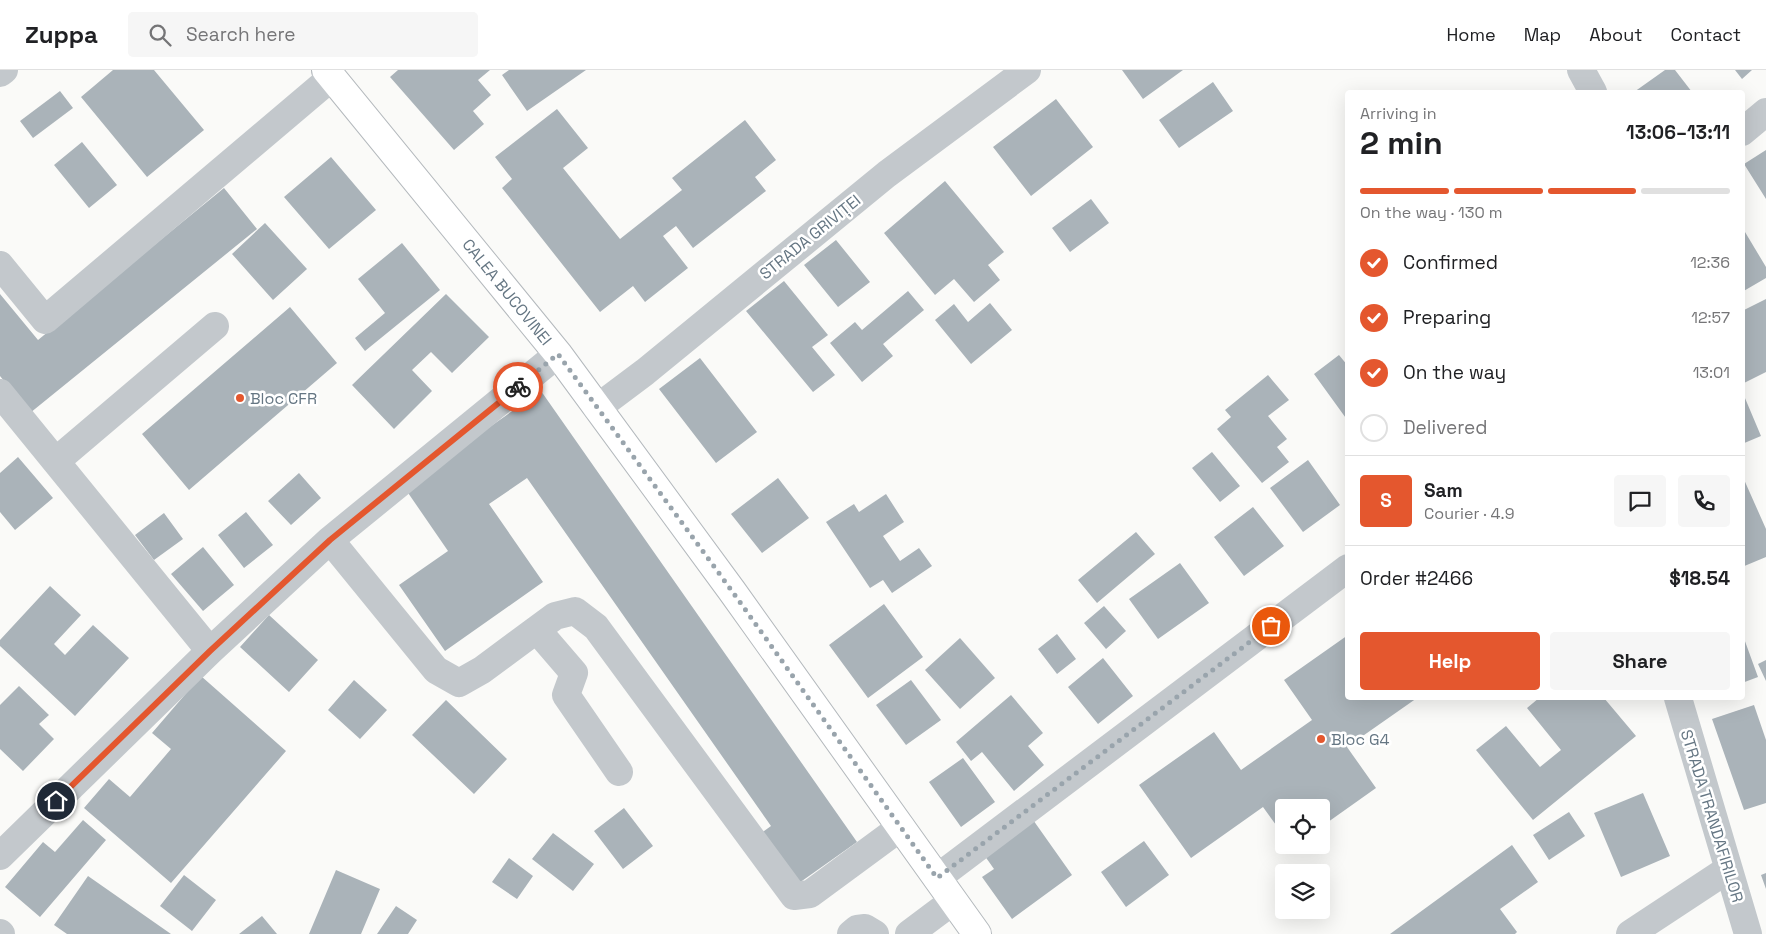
<!DOCTYPE html>
<html lang="en">
<head>
<meta charset="utf-8">
<style>
	:root { --surface:#fff; --page:#f6f6f6; --text:#202124; --muted:#757577; --line:#e0e0e0; --accent:#e4572e }
	body { margin:0; font-family:"Space Grotesk",sans-serif; background:var(--page); color:var(--text); height:100vh; display:flex; flex-direction:column; font-size:19px; white-space:nowrap }
	* { box-sizing:border-box; margin:0 }
	p { font-size:16px; color:var(--muted) }
	.icon { flex:none; width:28px; height:28px; fill:none; stroke:currentColor; stroke-width:2; stroke-linecap:round; stroke-linejoin:round }
	.map { position:relative; flex:1; overflow:hidden }
	.panel { position:absolute; left:1345px; top:20px; width:400px; height:610px; display:flex; flex-direction:column; background:var(--surface); border-radius:5px; box-shadow:0 5px 20px #0002 }
	.panel>* { flex:none }
	.tools { position:absolute; left:1275px; top:729px; display:grid; gap:10px }
	.tools a { display:grid; place-items:center; width:55px; height:55px; border-radius:5px; background:var(--surface); box-shadow:0 5px 20px #0002; font-size:25px }
	.pin { position:absolute; display:grid; place-items:center; width:42px; height:42px; color:#fff; margin:-21px; border:2px solid #fff; border-radius:50%; box-shadow:0 1px 5px #0007 }
	.courier { position:absolute; display:grid; place-items:center; width:50px; height:50px; margin:-25px; border:4px solid #e4572e; border-radius:50%; background:#fff; color:#222; box-shadow:0 1px 6px #0007 }
	.overview em { font-style:normal; font-weight:700 }
	.overview div { display:flex; flex-direction:column-reverse }
	.overview { display:flex; align-items:center; justify-content:space-between; height:85px; padding:0 15px }
	h1 { font-size:32px; font-weight:700; line-height:38px }
	.bar { display:grid; grid-template-columns:repeat(4,1fr); gap:8px 5px; align-content:center; height:60px; padding:0 15px }
	.bar i { height:6px; border-radius:4px; background:var(--line) }
	.bar .current { background:var(--accent) }
	.bar p { grid-column:span 4 }
	.line { display:flex; align-items:center; gap:12px; padding:0 15px; border-top:1px solid var(--line) }
	.line div { flex:1 }
	.round { display:grid; place-items:center; flex:none; width:52px; height:52px; border-radius:5px; background:var(--page) }
	ol { padding:0 15px; list-style:none }
	li { display:flex; align-items:center; gap:15px; height:55px }
	li p { margin-inline-start:auto }
	li .icon { padding:5px; border-radius:50%; background:var(--accent); color:#fff; stroke-width:4 }
	li:last-child { color:var(--muted) }
	li i { width:28px; height:28px; border:2px solid var(--line); border-radius:50% }
	.button { display:flex; gap:10px; margin-top:auto; padding:10px 15px }
	.button a { flex:1; height:58px; border-radius:5px; background:var(--accent); color:#fff; font-size:20px; font-weight:700; line-height:58px; text-align:center }
	.button a+a { background:var(--page); color:var(--text) }
	header { display:flex; align-items:center; gap:30px; box-sizing:border-box; height:70px; padding:0 25px; background:var(--surface); border-bottom:1px solid var(--line) }
	header strong { font-size:24px }
	nav { display:flex; gap:28px; margin-inline-start:auto; font-size:18px }
	.search { width:350px; height:45px; background:var(--page); display:flex; align-items:center; gap:12px; box-sizing:border-box; padding:0 18px; border-radius:5px; color:var(--muted); font-size:19px }
	.map>svg:first-child { display:block }
</style>
</head>
<body>
<header>
<strong>Zuppa</strong>
<div class="search"><svg class="icon" aria-label="search" viewBox="0 0 24 24"><circle cx="10" cy="10" r="6"/><path d="M15 15l6 6"/></svg>Search here</div>
<nav><a>Home</a><a>Map</a><a>About</a><a>Contact</a></nav>
</header>
<div class="map">
<svg width="1766" height="864" viewBox="0 0 1766 864">
	<rect width="100%" height="100%" fill="#fafaf8"/>
	<!-- building -->
	<path fill="#aab3b9" d="M113,0H154L204,60L147,107L81,27Z
		M398,0H490L478,10L491,25L473,41L484,54L454,80L390,7Z
		M509,0H586L527,41L502,5Z
		M1122,0H1183L1143,29Z
		M1665,0H1675L1692,22H1634Z
		M1735,0H1752L1742,9Z
		M1213,12L1233,41L1179,78L1159,50Z
		M60,21L73,38L33,68L20,51Z
		M1056,29L1093,77L1031,126L993,77Z
		M557,39L588,78L563,98L620,169L682,120L672,108L745,50L776,90L755,107L766,121L693,178L676,156L663,166L688,198L645,232L633,216L600,242L502,118L512,109L495,87Z
		M82,72L117,115L89,138L54,95Z
		M1766,80V129L1744,94Z
		M331,87L376,140L329,179L284,127Z
		M945,111L1004,182L988,195L1000,210L974,232L954,209L935,225L884,163Z
		M224,118L257,159L30,343L0,306V224L38,270Z
		M1091,129L1109,153L1070,182L1052,158Z
		M265,153L307,199L273,230L232,184Z
		M1742,157L1766,197V208L1742,222Z
		M836,170L870,212L838,237L804,195Z
		M402,173L440,220L365,281L355,268L385,243L358,209Z
		M784,211L828,265L812,277L835,305L813,322L746,241Z
		M908,221L924,240L883,274L893,286L862,312L830,273L855,252L862,260Z
		M446,224L489,267L452,303L431,282L412,300L432,321L394,359L352,315Z
		M1766,229V302L1742,314V241Z
		M990,233L1012,260L971,294L935,250L954,234L968,252Z
		M290,237L337,293L189,420L142,364Z
		M1339,285L1348,296V351L1314,304Z
		M700,288L757,362L716,393L659,319Z
		M1268,305L1289,330L1268,346L1287,369L1277,377L1289,392L1262,413L1217,359L1231,347L1225,340Z
		M541,321L857,772L792,818L756,767L771,756L527,408L489,434L543,512L445,581L399,515L448,481L404,417Z
		M1742,321L1761,366L1742,374Z
		M1212,382L1240,416L1220,432L1192,398Z
		M18,387L53,428L15,460L0,442V403Z
		M1308,390L1340,435L1303,462L1270,418Z
		M299,403L321,428L291,455L268,431Z
		M1742,405L1766,459V487L1742,497Z
		M778,408L809,448L762,483L731,444Z
		M886,424L904,452L883,466L900,491L919,478L932,496L892,523L883,510L870,518L826,452L854,434L859,442Z
		M1253,437L1284,476L1244,506L1214,467Z
		M246,442L273,475L244,498L218,465Z
		M164,443L183,469L154,490L135,465Z
		M1136,462L1155,484L1097,533L1078,510Z
		M203,477L234,515L203,541L171,504Z
		M1180,493L1209,533L1158,569L1129,529Z
		M50,516L81,545L54,574L65,585L93,555L129,588L75,646L0,576V570Z
		M884,534L923,587L868,628L829,575Z
		M1104,536L1126,561L1106,579L1084,553Z
		M269,545L318,590L289,622L240,577Z
		M1742,563L1758,607L1742,613Z
		M1057,564L1076,589L1057,604L1038,579Z
		M1348,565V628H1417L1347,677L1376,718L1321,757V738H1284V766L1263,737L1191,788L1139,715L1214,662L1241,700L1312,650L1284,610Z
		M960,568L995,608L960,639L925,600Z
		M1103,588L1133,626L1098,654L1068,617Z
		M1766,590V611L1758,594Z
		M201,606L286,681L171,813L84,738L109,709L130,727L171,679L152,663Z
		M354,610L387,640L360,669L328,640Z
		M911,610L941,650L906,675L876,635Z
		M19,616L49,645L39,654L54,669L23,701L0,679V635Z
		M1011,625L1043,663L1028,676L1044,695L1014,721L982,682L971,691L956,672Z
		M1539,628H1604L1636,666L1533,750L1476,680L1506,656L1540,697L1561,680L1527,638Z
		M446,630L507,689L474,724L412,665Z
		M1754,635L1766,670V733L1744,740L1712,649Z
		M963,688L995,732L961,757L929,712Z
		M1643,723L1670,786L1621,807L1594,743Z
		M624,738L653,776L623,799L594,761Z
		M1569,742L1585,766L1549,790L1533,765Z
		M1031,747L1072,805L1012,849L982,807L994,799L982,782Z
		M83,750L106,770L40,847L5,817L43,772L55,782Z
		M553,763L594,794L573,821L532,789Z
		M1144,771L1169,805L1126,837L1101,802Z
		M1512,775L1538,812L1500,839L1517,862L1515,864H1390Z
		M509,788L533,806L517,829L492,812Z
		M336,800L380,819L361,864H309Z
		M1766,803V819L1761,805Z
		M184,805L216,830L192,861L160,836Z
		M88,806L171,864H67L54,855Z
		M396,836L417,850L408,864H377Z
		M262,846L277,864H239Z"/>
	<g fill="none" stroke-linecap="round" stroke-linejoin="round">
		<defs>
			<path id="highway" d="M326,0L558,284L732,521L977,864"/>
		</defs>
		<!-- highway casing -->
		<use href="#highway" stroke="#b4b9bd" stroke-width="30"/>
		<!-- minor -->
		<path stroke="#c3c8cc" stroke-width="28" d="M1581,0L1593,22
			M0,3L4,0
			M1742,62L1766,42
			M0,195L45,250L332,7
			M0,323L210,581
			M597,338L645,302L887,104L1027,0
			M56,391L215,256
			M330,470L436,600L459,613L482,600L555,546L575,541L596,557L794,826L810,824L901,757
			M537,560L574,603L566,625L619,702
			M1678,628L1748,864
			M0,786L210,581L330,470L558,284
			M937,808L1348,498
			M0,863L1,864
			M851,864L857,859L865,858L875,864
			M909,864L953,831
			M1630,864L1727,800"/>
		<!-- highway -->
		<use href="#highway" stroke="#fff" stroke-width="28"/>
	</g>
	<g fill="none" stroke-linecap="round" stroke-linejoin="round">
		<!-- done -->
		<path stroke="#99a4ac" stroke-width="5" stroke-dasharray="0 9" d="M518,317L558,284L732,521L937,808L1271,556"/>
		<!-- route -->
		<path stroke="#e4572e" stroke-width="6" d="M56,731L210,581L330,470L518,317"/>
	</g>
	<!-- markers -->
	<g fill="#e4572e" stroke="#fff" stroke-width="2">
		<circle cx="240" cy="328" r="5"/>
		<circle cx="1321" cy="669" r="5"/>
	</g>
	<g text-anchor="middle" dominant-baseline="central" stroke-width="5" stroke-linejoin="round" paint-order="stroke">
		<!-- street labels -->
		<g font-size="16" fill="#657683" stroke="#fff">
			<text transform="translate(810 167) rotate(-39)">STRADA GRIVIȚEI</text>
			<text transform="translate(507 222) rotate(51)">CALEA BUCOVINEI</text>
			<text transform="translate(1712 746) rotate(73)">STRADA TRANDAFIRILOR</text>
		</g>
		<!-- poi labels -->
		<g font-size="16" fill="#657683" stroke="#fff" text-anchor="start">
			<text x="250" y="328">Bloc CFR</text>
			<text x="1331" y="669">Bloc G4</text>
		</g>
	</g>
</svg>
<div class="tools">
<a><svg class="icon" aria-label="locate" viewBox="0 0 24 24"><circle cx="12" cy="12" r="6"/><path d="M12 2v4M12 18v4M2 12h4M18 12h4"/></svg></a>
<a><svg class="icon" aria-label="layers" viewBox="0 0 24 24"><path d="M12 4l9 5-9 5-9-5zM3 14l9 5 9-5"/></svg></a>
</div>
<div class="pin" style="left:1271px;top:556px;background:#ea580c"><svg class="icon" aria-label="bag" viewBox="0 0 24 24"><path d="M5 8h14l-1 12H6zM9 8a3 3 0 0 1 6 0"/></svg></div>
<div class="pin" style="left:56px;top:731px;background:#1f2937"><svg class="icon" aria-label="home" viewBox="0 0 24 24"><path d="M3 11l9-7 9 7M6 9v11h12V9"/></svg></div>
<div class="courier" style="left:518px;top:317px"><svg class="icon" aria-label="bike" viewBox="0 0 24 24"><circle cx="6" cy="16" r="4"/><circle cx="18" cy="16" r="4"/><path d="M6 16l4-8h5l3 8M10 8l3 8H6M13 5h3"/></svg></div>
<section class="panel">
<div class="overview"><div><h1>2 min</h1><p>Arriving in</p></div><em>13:06–13:11</em></div>
<div class="bar"><i class="current"></i><i class="current"></i><i class="current"></i><i></i><p>On the way · 130 m</p></div>
<ol>
<li><svg class="icon" aria-label="check" viewBox="0 0 24 24"><path d="M5 12l5 5 9-10"/></svg>Confirmed<p>12:36</p></li>
<li><svg class="icon" aria-label="check" viewBox="0 0 24 24"><path d="M5 12l5 5 9-10"/></svg>Preparing<p>12:57</p></li>
<li><svg class="icon" aria-label="check" viewBox="0 0 24 24"><path d="M5 12l5 5 9-10"/></svg>On the way<p>13:01</p></li>
<li><i></i>Delivered</li>
</ol>
<div class="line" style="height:90px"><b class="round" style="background:var(--accent);color:#fff">S</b><div><b>Sam</b><p>Courier · 4.9</p></div><a class="round"><svg class="icon" aria-label="chat" viewBox="0 0 24 24"><path d="M4 5h16v11H9l-5 4z"/></svg></a><a class="round"><svg class="icon" aria-label="phone" viewBox="0 0 24 24"><path d="M5 4h4l2 5-3 2q2 4 5 5l2-3 5 2v4C11 20 4 13 5 4z"/></svg></a></div>
<div class="line" style="height:65px"><div>Order #2466</div><b>$18.54</b></div>
<div class="button"><a>Help</a><a>Share</a></div>
</section>
</div>
</body>
</html>
